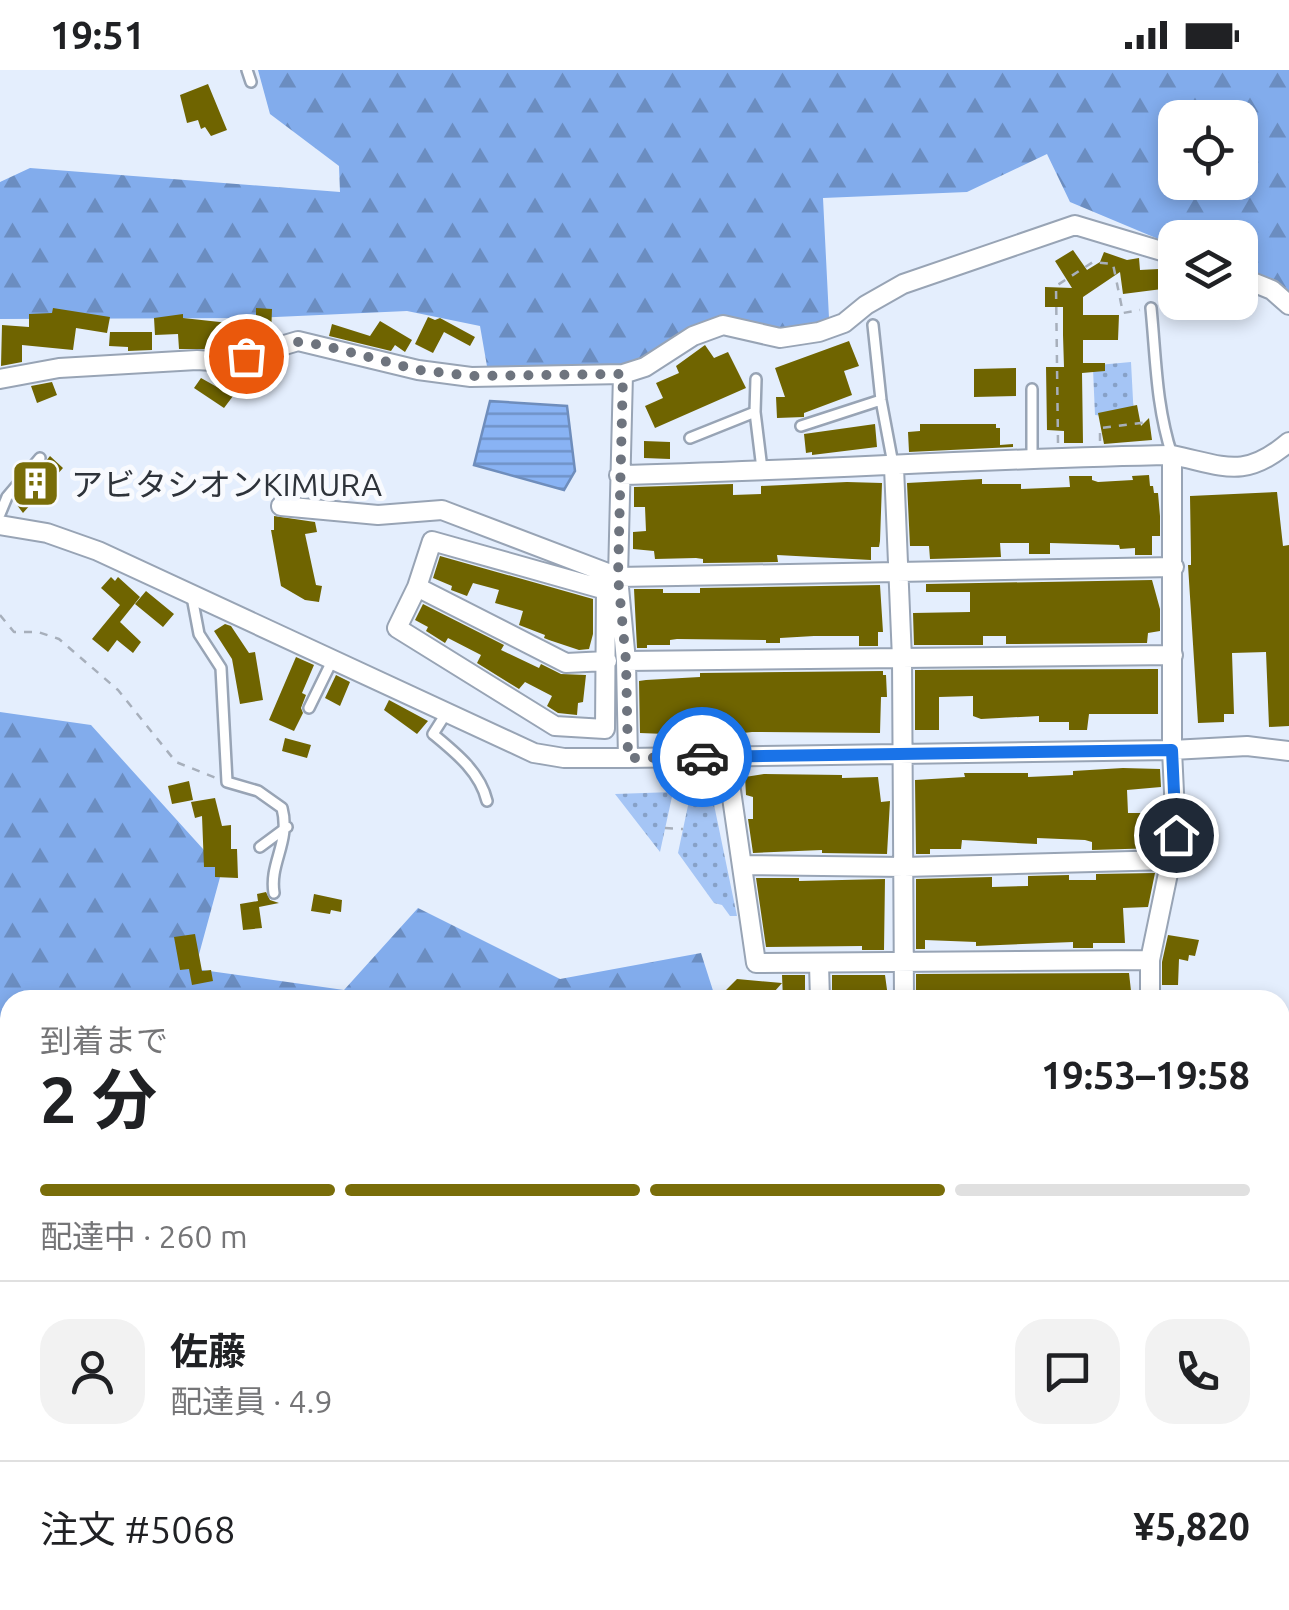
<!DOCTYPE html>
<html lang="ja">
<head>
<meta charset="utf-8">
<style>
	:root { --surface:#fff; --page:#f2f2f2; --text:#202124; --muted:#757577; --line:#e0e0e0; --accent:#796d09 }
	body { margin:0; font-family:Ubuntu,"Noto Sans JP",sans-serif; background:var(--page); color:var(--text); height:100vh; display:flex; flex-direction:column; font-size:38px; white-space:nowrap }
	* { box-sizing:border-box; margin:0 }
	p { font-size:32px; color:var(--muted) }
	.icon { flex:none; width:55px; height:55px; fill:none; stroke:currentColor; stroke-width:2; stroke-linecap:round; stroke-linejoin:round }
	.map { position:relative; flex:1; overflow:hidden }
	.drawer { position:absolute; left:0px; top:920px; width:1290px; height:620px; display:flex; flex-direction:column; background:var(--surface); border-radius:30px 30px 0 0; box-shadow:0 5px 15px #0003 }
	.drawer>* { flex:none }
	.fabs { position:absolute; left:1158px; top:30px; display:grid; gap:20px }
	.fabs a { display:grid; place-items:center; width:100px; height:100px; border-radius:20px; background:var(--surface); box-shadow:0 5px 15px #0003; font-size:50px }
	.pin { position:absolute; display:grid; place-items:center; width:85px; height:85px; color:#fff; margin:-42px; border:5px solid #fff; border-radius:50%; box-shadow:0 2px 10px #0007 }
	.courier { position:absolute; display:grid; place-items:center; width:100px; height:100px; margin:-50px; border:8px solid #1a73e8; border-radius:50%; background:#fff; color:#222; box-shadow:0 2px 12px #0007 }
	.overview em { font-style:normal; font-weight:700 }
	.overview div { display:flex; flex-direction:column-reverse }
	.overview { display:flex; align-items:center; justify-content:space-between; height:170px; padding:0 40px }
	h1 { font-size:65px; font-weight:700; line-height:75px }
	.bar { display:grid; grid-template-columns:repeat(4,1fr); gap:15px 10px; align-content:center; height:120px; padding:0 40px }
	.bar i { height:12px; border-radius:8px; background:var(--line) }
	.bar .on { background:var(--accent) }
	.bar p { grid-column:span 4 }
	.line { display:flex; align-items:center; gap:25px; padding:0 40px; border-top:2px solid var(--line) }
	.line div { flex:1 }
	.round { display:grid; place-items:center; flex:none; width:105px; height:105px; border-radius:30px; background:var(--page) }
	.status { display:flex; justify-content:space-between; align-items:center; height:70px; padding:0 50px; background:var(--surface); direction:ltr }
	.status svg { height:28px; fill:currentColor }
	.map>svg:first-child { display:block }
</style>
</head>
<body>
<div class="status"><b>19:51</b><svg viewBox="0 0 49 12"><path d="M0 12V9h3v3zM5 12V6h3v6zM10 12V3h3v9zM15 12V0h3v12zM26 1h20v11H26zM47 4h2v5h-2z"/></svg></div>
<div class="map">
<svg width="1289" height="1540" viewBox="0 0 1289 1540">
	<defs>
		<pattern id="forest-firs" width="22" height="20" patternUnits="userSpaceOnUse" patternTransform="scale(2.5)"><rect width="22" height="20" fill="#82acec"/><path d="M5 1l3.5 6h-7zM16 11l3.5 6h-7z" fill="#6b8dc0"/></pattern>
		<pattern id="park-dots" width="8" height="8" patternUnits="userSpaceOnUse" patternTransform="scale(2.5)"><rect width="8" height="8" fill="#a5c5f5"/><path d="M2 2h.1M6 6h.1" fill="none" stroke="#87a1c7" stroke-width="1.8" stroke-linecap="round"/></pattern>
		<pattern id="water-rules" width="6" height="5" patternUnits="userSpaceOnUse" patternTransform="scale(2.5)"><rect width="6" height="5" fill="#89b3f4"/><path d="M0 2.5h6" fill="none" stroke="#7092c7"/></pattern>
	</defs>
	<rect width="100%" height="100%" fill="#e4eefd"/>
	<!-- forest -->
	<path fill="url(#forest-firs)" fill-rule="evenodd" d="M258,0H1289V237L1240,202V168H1175V176L1070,132L1047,84L967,122L823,128L829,248L783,265L710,256L598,308L488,302L480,256L407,241L252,248L0,249V112L30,98L340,122L339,96L270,44ZM1175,48H1240V112H1175Z
		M0,642L91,655L222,800L195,899L344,920L418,838L560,909L701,883L716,930H10V983L0,973Z
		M1280,1229L1289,1232V1450L1280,1459Z
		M635,1530H1200L1187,1540H655Z"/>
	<!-- park -->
	<path fill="url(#park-dots)" d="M1131,292L1134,349L1095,345L1093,299L1098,295Z
		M673,722L660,782L615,724Z
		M712,725L737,846H730L722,835L714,833L678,783L690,726Z"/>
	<!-- water -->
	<path fill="url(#water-rules)" stroke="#6e8dbc" stroke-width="2.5" d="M490,331L567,336L575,401L564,420L474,395Z"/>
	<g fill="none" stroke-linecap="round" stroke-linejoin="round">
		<!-- river -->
		<path stroke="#89b3f4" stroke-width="25" d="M0,1420L10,1422
			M564,1530L575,1540"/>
	</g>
	<!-- building -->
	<path fill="#6f6400" d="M208,14L227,60L211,66L205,57L201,59L198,50L187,53L180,25Z
		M1073,180L1087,200L1100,192L1104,182L1127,190L1139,188L1140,200L1159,199L1162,219L1123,224L1120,202L1083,227V245H1119L1118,270H1083V293H1105V301L1082,303L1083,373H1064V361L1047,360L1046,297H1064L1063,265V237H1045V217L1072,218L1055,191Z
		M53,238L110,247L107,263L76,258L73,280L22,275V292L1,296L2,255L29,257V244L52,243Z
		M256,238L272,239L271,266L251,270V245H256Z
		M183,244V248L229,253L226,279H179L178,264L155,265L154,248Z
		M428,247L435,250L440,248L475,267L470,276L444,262L433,283L415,274Z
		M380,251L412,270L405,282L395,275L391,281L329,266L332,254L370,266Z
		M110,262H152V280L128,281V277L109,276Z
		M849,271L859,296L844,301L852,325L804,343V347L777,348L776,327H785L775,298Z
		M705,275L714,288L728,282L746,318L655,358L645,336L663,328L656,313L679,303L676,296Z
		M1016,298V326L974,327V299Z
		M201,308L233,326L224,338L194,318Z
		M52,312L57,325L37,333L31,316Z
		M1137,335L1141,356L1149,348L1152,370L1104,374L1098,343Z
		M875,354L877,377L812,385V382L806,383L804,364Z
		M920,354H996V358H1000V375L1013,374V377L909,382L908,362L920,361Z
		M644,371L670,372V389L644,388Z
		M50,386L63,398L23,443L14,431Z
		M1149,405L1150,416H1153L1154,423H1158L1160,446V466H1152V485H1135V478L1120,479L1119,475L1050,473V484H1029V473H1000L1001,487L930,489L929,476H910L907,413L982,409V414H1021V419L1070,417L1069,406H1092V410L1098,412L1133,410L1132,406Z
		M847,412L882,413L880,471L879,477H871V490L777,485L778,492L703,493V489L696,488L655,489L654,481L633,479V462L646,461L645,437H634V417L733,414V425L761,424V416Z
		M1277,422L1283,476L1289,475V656L1269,657L1266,582L1232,583L1234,644H1224V652L1198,653L1188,495H1191V487L1190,426Z
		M274,446L315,452L317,462L305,464L316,515L322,516L319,532L305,530L281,516L271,460H274Z
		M440,486L593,529V564L589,579L579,580L549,570L544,568L545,565L519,555L523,541L495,533L499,520L473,513L467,526L451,520L452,516L433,508Z
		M111,507L115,511L118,507L140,527L120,552L141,572L133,583L117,570L108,582L92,569L120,535L101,518Z
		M1152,510L1160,539V561L1148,563L1147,573L1006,574V566H983V575H914L913,543L970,542V522H926V514Z
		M880,515L883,562H878V576H859V566H814L780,568V573H766V570L677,569L670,570V575H647V578H637L634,519H663V523H700V518Z
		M146,521L174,544L163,557L135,534Z
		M423,534L504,575L501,580L539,598L541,594L561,604L586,605L583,632L578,633L577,645L558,643L547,636L552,626L525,612L519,619L477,593L481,585L448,568L445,573L426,561L428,557L415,550Z
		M225,554L231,556L249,583L255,582L263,630L240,634L232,589L214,561Z
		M296,587L314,595L302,623L306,625L301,638L303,643L294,661L269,650Z
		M1158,599V644H1089L1087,660H1069V652H1039V646L981,649L973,646V626L939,627V660H915V600Z
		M883,601V605H886L887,627H881L880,663L752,662L716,666L640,663L639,611L646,610L700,607V603Z
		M336,605L350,612L340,636L325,628Z
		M389,630L428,651L417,664L384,640Z
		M285,668L311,675L307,688L282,681Z
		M1123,698L1160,699L1161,717L1127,720L1128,743H1158V778L1092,780V772L1085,770L1037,768V774L962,770L961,779H930V784H916L915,710L965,707L964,703H1028V707L1073,705V701Z
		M764,704L842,705V708L878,707L881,732L890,731L887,784L822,783V780L753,783L748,749H753V727L746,725L745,707Z
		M189,711L193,730L172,734L168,716Z
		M215,728L222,756L231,755V779H237L238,808L215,807V797H204L202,746L195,748L191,732Z
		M1155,803L1148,837L1123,838L1125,873H1093V878H1073V872L976,876V872L925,870V879H916V809L992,807V817L1028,816V806L1069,805V810H1096V804Z
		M756,808H799V811L885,809L884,880H862V876L766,877Z
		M266,822L270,830L279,833L259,837L262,858L243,860L240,834L258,831L257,824Z
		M314,824L342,830L341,842L331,840L330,844L311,841Z
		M195,864L202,901L211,900L213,911L192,915L189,899L180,900L174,867Z
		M1168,865L1199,870L1195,886L1189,885L1188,891L1179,889L1178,915H1162V892Z
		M1129,903L1132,930H1041V924H1000V929L945,930V920H916V904Z
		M782,905H805V922L800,923V930H783Z
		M832,905H885L888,927L832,930Z
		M737,909L782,913L767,930H733L724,922Z"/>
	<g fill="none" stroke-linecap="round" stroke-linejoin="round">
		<defs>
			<path id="service" d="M247,0L251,12
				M1151,238C1156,289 1156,336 1172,385
				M873,255L881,330L893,394
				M756,309L755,342L762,399
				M801,356L881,330
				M690,368L755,342
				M1032,387V319
				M0,444L7,427L40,388
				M192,527L199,564L221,598L227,712L258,721L282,738C291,772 269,793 274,823
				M309,638L333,589
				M447,642L433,664C456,683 480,702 487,731
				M260,777L287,757
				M1280,1508L1289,1502
				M1233,1540L1245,1530"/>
			<path id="minor" d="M1240,207L1272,220L1289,235
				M623,304L645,297L693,266L723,255L780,268L819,262L844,253L866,235L903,214L1075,155L1175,185
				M0,309L59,298L197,290L227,292L298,271L418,300L471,307L623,304L618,507L626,591L628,688
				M1172,385C1225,396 1244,410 1289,372
				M894,397L902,589L904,930
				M619,405C804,401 988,388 1172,385V680L1176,765L1150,890V930
				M281,436L378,445L442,440L618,507L1174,497
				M0,455L47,463L98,481L534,683L564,688H628L1172,680L1247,676L1289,681
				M417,517L566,593L607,591
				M606,520L605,659L555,656L397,558L417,517L432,471L606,520L619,515
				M626,591L1173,585
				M726,686L756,893L1150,890
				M743,795L904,797L1171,790
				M819,894L820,930
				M0,1106L10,1100
				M0,1403L10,1405
				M80,1540L87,1530"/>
			<path id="secondary" d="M0,1477L10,1481
				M129,1530L153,1540"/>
		</defs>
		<!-- service casing -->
		<use href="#service" stroke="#98a4b5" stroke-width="14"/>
		<!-- minor casing -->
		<use href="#minor" stroke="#98a4b5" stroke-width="22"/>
		<!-- secondary casing -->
		<use href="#secondary" stroke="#98a4b5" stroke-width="28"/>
		<!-- path -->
		<path stroke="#a7afbb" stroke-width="2.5" stroke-dasharray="8 8" stroke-linecap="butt" d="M1100,371V358L1149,352
			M1058,373L1056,216L1093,192L1113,194L1123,243L1140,240
			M0,545L14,562H38L59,569L118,620L176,692L216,708
			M665,758L683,759
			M0,1000L10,1009"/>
		<!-- service -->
		<use href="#service" stroke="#fff" stroke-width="9"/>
		<!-- minor -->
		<use href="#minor" stroke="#fff" stroke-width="18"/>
		<!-- secondary -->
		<use href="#secondary" stroke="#fff" stroke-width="22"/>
	</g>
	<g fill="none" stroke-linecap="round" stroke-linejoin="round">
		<!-- done -->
		<path stroke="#6e747e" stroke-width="10" stroke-dasharray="0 18" d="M246,286L298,272L322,275L418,300L471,306L623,304L618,507L626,591L628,688L702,687"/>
		<!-- route -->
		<path stroke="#1a73e8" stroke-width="12" d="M702,687L1172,680L1176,765"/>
	</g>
	<!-- icons -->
	<defs>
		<symbol id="building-square" viewBox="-11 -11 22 22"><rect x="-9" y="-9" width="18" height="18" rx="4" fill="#796d09" stroke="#f8fafe"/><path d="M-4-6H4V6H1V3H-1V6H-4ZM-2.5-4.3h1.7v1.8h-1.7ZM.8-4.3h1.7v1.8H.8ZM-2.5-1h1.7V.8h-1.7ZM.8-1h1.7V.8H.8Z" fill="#fff"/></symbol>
	</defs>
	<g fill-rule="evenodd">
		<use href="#building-square" x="8" y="386" width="55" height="55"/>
	</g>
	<g text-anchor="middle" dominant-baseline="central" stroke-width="10" stroke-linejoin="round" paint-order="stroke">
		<!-- poi labels -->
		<g font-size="32" fill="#2e333a" stroke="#f8fafe" text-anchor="start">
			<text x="71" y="414">アビタシオンKIMURA</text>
		</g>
	</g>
</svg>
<div class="fabs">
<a><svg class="icon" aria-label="locate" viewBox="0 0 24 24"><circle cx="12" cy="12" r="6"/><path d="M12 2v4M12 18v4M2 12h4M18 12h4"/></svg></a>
<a><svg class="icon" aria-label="layers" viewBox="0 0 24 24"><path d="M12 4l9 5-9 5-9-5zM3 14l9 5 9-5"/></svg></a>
</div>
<div class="pin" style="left:246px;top:286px;background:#ea580c"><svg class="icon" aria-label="bag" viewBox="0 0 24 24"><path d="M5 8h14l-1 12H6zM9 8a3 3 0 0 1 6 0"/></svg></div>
<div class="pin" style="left:1176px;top:765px;background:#1f2937"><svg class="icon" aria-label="home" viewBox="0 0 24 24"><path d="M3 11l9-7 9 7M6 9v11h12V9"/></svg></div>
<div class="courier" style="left:702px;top:687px"><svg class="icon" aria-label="car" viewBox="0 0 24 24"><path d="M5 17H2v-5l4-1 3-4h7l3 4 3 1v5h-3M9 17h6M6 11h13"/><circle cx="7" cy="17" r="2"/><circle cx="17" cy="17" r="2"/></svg></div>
<section class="drawer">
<div class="overview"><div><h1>2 分</h1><p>到着まで</p></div><em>19:53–19:58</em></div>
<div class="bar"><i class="on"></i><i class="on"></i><i class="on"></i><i></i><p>配達中 · 260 m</p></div>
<div class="line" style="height:180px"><a class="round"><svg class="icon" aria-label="person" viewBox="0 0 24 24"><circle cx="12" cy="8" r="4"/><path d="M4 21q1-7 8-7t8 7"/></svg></a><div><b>佐藤</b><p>配達員 · 4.9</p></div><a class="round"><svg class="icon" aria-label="chat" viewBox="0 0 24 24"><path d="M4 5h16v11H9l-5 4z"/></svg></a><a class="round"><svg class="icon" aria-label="phone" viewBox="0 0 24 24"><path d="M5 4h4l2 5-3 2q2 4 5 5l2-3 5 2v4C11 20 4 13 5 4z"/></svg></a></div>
<div class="line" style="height:130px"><div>注文 #5068</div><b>¥5,820</b></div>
</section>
</div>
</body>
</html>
